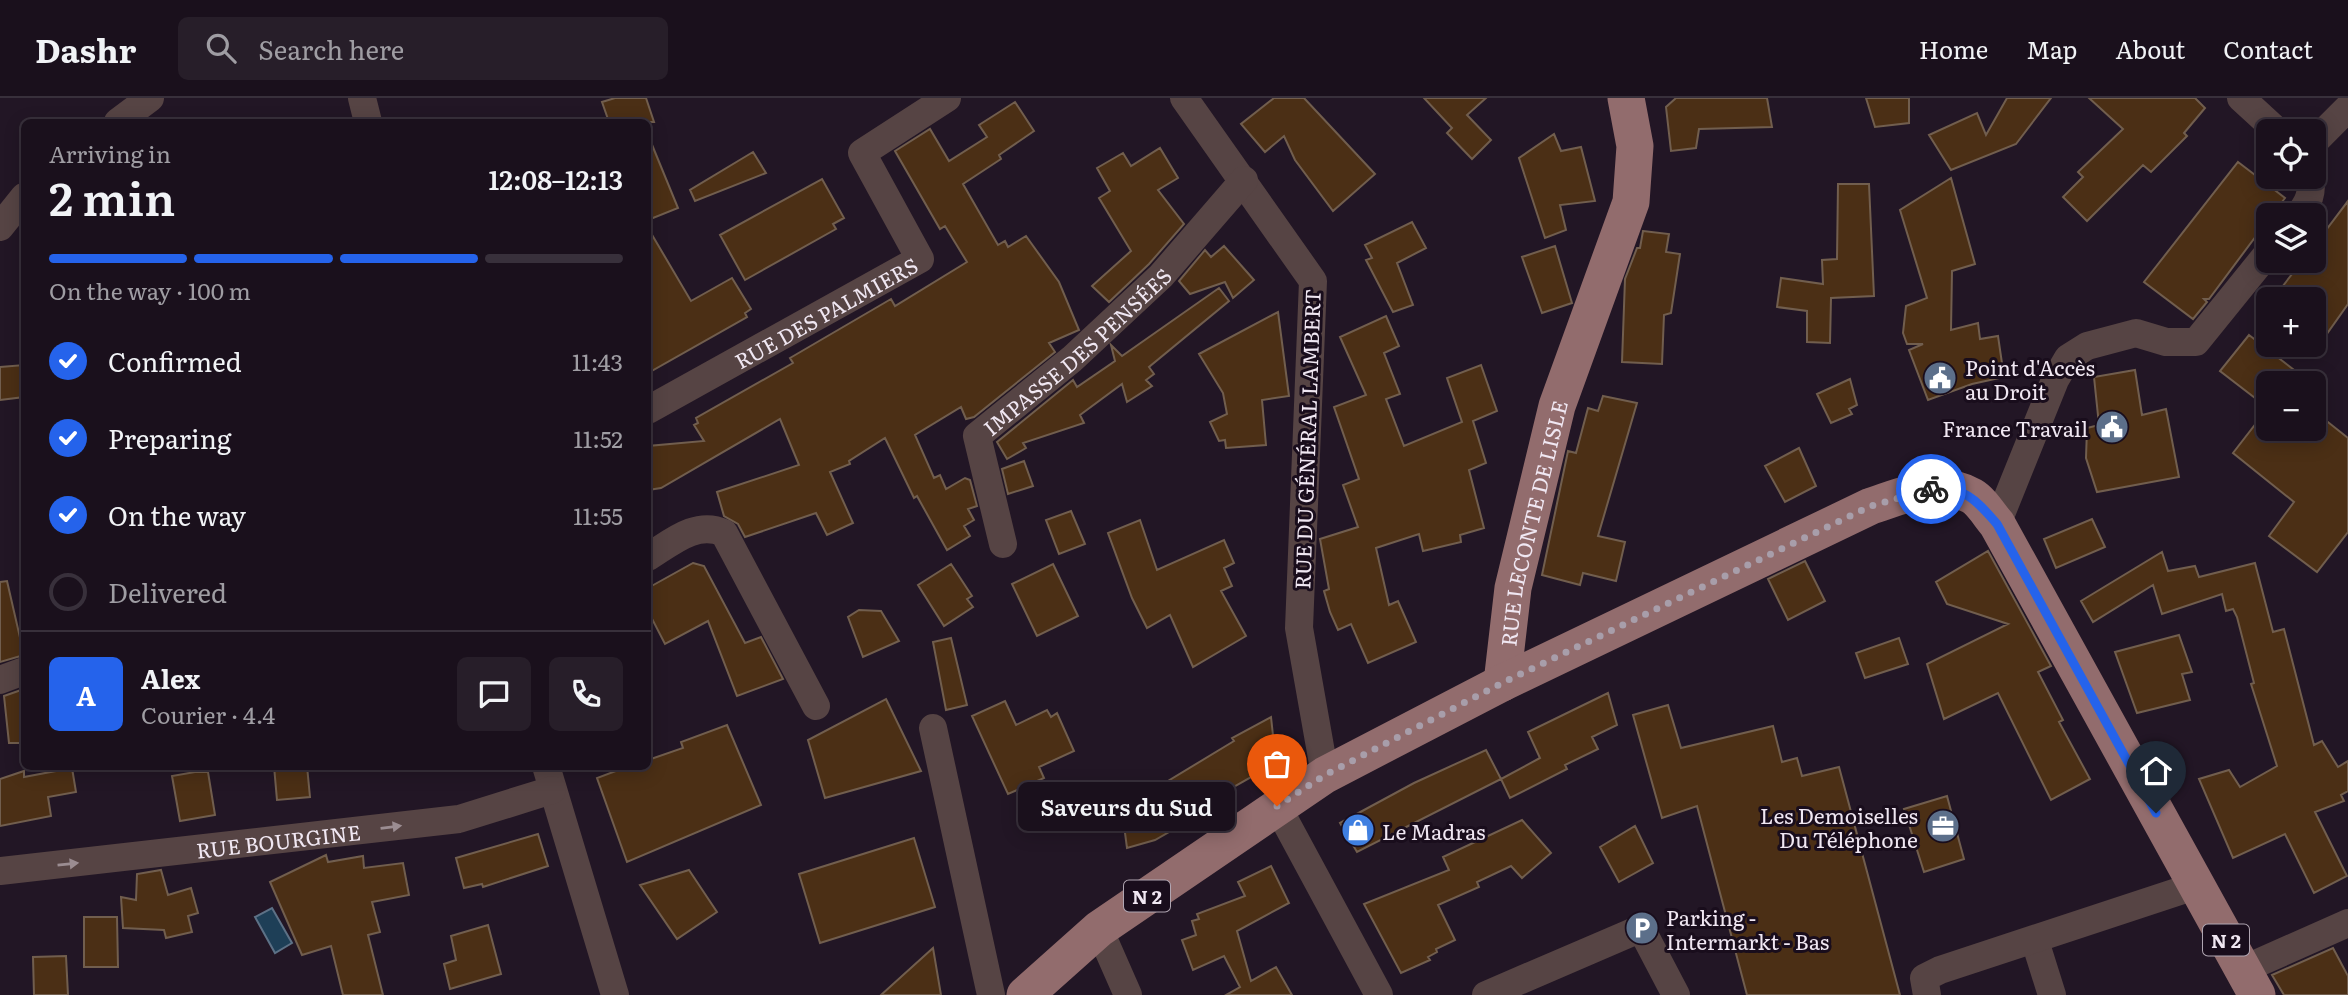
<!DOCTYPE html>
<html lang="en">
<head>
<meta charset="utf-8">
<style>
	:root { --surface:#1a101c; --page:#271e29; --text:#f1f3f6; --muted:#9f9da3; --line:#38303b; --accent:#2563eb }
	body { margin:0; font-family:Literata,serif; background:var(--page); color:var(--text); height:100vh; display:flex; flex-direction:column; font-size:26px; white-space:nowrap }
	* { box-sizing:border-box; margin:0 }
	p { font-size:23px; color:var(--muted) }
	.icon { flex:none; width:38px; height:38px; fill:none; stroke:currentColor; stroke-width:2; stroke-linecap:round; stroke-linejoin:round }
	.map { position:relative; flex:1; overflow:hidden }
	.panel { position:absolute; left:21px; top:21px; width:630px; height:651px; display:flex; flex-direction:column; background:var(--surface); border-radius:10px; box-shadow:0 4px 18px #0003,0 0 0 2px var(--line) }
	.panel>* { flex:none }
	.tools { position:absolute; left:2256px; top:21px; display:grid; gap:14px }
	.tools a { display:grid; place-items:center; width:70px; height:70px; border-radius:10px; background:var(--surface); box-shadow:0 4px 18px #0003,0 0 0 2px var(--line); font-size:35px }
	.pin { position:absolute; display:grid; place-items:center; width:60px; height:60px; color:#fff; margin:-72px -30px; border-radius:50% 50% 50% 0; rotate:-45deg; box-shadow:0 0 7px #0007 }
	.pin .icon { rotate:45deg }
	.courier { position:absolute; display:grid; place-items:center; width:70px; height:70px; margin:-35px; border:5px solid #2563eb; border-radius:50%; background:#fff; color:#222; box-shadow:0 2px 9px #0007 }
	.bubble { position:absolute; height:49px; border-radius:10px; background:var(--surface); box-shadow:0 4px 18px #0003,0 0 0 2px var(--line); font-size:23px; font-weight:600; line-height:49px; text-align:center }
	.headline em { font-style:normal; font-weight:600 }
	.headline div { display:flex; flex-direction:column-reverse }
	.headline { display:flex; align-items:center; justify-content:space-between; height:119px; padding:0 28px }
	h1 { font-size:46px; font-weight:600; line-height:52px }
	.bar { display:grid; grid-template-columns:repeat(4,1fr); gap:10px 7px; align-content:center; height:84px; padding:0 28px }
	.bar i { height:9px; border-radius:5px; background:var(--line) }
	.bar .current { background:var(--accent) }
	.bar p { grid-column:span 4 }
	.line { display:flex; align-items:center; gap:18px; padding:0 28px; border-top:2px solid var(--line) }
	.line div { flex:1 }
	.round { display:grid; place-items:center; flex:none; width:74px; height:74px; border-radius:10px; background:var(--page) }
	ol { padding:0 28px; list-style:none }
	li { display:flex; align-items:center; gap:21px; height:77px }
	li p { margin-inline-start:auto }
	li .icon { padding:7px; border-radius:50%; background:var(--accent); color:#fff; stroke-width:4 }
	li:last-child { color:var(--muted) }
	li i { width:38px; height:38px; border:4px solid var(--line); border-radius:50% }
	header { display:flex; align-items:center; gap:42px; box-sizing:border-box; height:98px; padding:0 35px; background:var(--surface); border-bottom:2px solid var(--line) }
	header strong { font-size:33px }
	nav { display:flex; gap:38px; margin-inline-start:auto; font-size:24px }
	.search { width:490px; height:63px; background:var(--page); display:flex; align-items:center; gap:18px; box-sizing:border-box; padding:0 24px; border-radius:10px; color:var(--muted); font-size:26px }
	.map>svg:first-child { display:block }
</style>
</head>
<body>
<header>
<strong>Dashr</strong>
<div class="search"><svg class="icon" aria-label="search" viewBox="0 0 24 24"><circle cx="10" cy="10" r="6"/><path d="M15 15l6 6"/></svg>Search here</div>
<nav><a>Home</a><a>Map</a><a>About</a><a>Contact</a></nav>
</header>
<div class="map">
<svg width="2348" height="897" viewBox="0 0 2348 897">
	<rect width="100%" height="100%" fill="#221625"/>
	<!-- water -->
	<path fill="#1e3f57" stroke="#5d7186" stroke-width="2" d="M272,810L292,845L275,855L255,819Z"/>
	<!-- building -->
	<path fill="#4b2f15" stroke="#715e4e" stroke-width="2" d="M615,0H646L654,24H609L602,4Z
		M1274,0H1304L1375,76L1333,113L1295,62L1284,38L1265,54L1241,26Z
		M1424,0H1486L1467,17L1491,42L1472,61L1447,35L1452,30Z
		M1676,0H1767L1772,29L1699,31L1696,50L1671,53L1666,9Z
		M1866,0H1909V25L1875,29Z
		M2007,0H2051L2016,46L1951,72L1929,37L1977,15L1986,37Z
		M2089,0H2195L2205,10L2184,35L2187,38L2151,74L2143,67L2087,123L2063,99L2083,79L2078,74L2123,31Z
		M1015,4L1034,33L999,57L1001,61L963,86L998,147L1005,143L1008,149L1026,138L1059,184L1079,232L1049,245L1055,254L974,319L966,321L961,309L915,337L934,380L940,377L946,391L965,380L970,382L977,408L968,411L974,422L964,428L970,438L947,452L917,398L914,400L885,340L849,363L850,366L830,374L853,425L827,437L816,415L745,439L738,426L724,418L717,394L799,367L780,321L661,390L648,392V348L704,343L694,327L698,325L696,320L793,265L790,260L891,201L895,208L967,164L945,128L940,131L895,53L930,31L949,63L987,39L979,27Z
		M1554,36L1561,53L1581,49L1595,103L1560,107L1566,132L1545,140L1519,60Z
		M648,37L678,110L648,122Z
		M1160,50L1178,80L1158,92L1184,126L1149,166L1109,204L1092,188L1131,153L1099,100L1110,93L1097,70L1123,55L1131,68Z
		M753,54L766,75L695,103L690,92Z
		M2238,64L2285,100L2272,117H2268V122L2209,201H2204L2207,204L2193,221L2144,184Z
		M1951,80L1975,166L1952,173L1951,232L1978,225L1980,241L1998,238L2004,279L1972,286L1928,302L1909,252L1923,246H1907L1903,235L1906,208L1927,200L1900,112Z
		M822,81L844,120L833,126L836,131L745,182L720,137Z
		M1838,86H1869L1874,198L1831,200L1830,245L1807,244V213L1777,209L1781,180L1823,186L1822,162L1837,161Z
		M2348,103V206L2314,254V201H2273L2302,163H2314V148Z
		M1412,124L1426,150L1397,165L1413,207L1393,214L1366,162L1372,160L1365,147Z
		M648,130L691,203L732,180L751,211L745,215L747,219L648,275Z
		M1643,133L1669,136L1666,154L1680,156L1671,215L1664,217L1662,266L1622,264L1625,181L1637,150H1640Z
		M1224,148L1254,182L1233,200L1225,184L1190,196L1179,183L1205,152L1211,159Z
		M1555,148L1572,205L1542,215L1522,159Z
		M1219,190L1229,203L1149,269L1154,276L1146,282L1152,288L1127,304L1122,286L1080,317L1084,325L1023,345L1026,350L1007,361L997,344L1073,282L1077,289L1115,263L1111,247L1122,258Z
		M1278,214L1289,298L1262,302L1266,347L1226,350L1225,342L1219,343L1210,324L1227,316L1223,295L1199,256Z
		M1386,218L1399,248L1384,255L1400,296L1386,301L1404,348L1462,324L1447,280L1481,267L1497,313L1473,323L1486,365L1469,372L1484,430L1460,437L1461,444L1423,453L1419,436L1376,450L1389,507L1398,503L1416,544L1368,565L1351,526L1338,532L1330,514L1324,493L1329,491L1320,441L1358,429L1343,387L1359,381L1334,309L1366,297L1340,239Z
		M2249,237L2311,285H2268V310L2220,273Z
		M24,267V299L0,302V269Z
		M2135,272L2142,317L2166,311L2179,379L2097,394L2086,360L2087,330L2099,327L2094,279Z
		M1850,281L1857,307L1849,311L1852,316L1831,325L1817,296Z
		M1603,298L1637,305L1598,438L1625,444L1616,483L1583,475L1580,487L1542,477L1568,353L1576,355L1588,310L1598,313Z
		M2268,310V331H2314V313L2348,340V434L2317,474L2269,438L2294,404L2233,355Z
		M1799,350L1816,388L1785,404L1765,368Z
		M1024,363L1033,388L1008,396L1002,371Z
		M1071,413L1085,446L1059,456L1046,422Z
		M2092,421L2105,449L2056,470L2044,441Z
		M1140,422L1157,472L1224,442L1234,465L1224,470L1232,488L1221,493L1246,538L1193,569L1170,517L1147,530L1132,500L1108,435Z
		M1988,453L2051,568L2038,574L2063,622L2059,624L2090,681L2051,702L1998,595L1944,621L1927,566L2008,526L1947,506L1936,484Z
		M2162,454L2168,473L2195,468L2199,479L2255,465L2273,534L2284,531L2314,647L2322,643L2338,669L2348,663V693L2341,697L2344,703L2315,714L2347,778L2314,795L2285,736L2233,760L2199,681L2229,672L2240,689L2277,668L2251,586L2254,585L2237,519L2233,511L2226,513L2222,496L2162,516L2153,487L2093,524L2081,503Z
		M1805,463L1825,503L1788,522L1768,481Z
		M693,465L704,468L745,545L761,539L783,581L737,598L708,523L665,546L648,513V490Z
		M951,466L972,498L967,501L973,509L944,528L918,487Z
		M1053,466L1078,518L1037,538L1012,486Z
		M7,483L24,557L0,564V484Z
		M859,512L881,513L899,543L863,559L848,519Z
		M2179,537L2192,574L2182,576L2190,602L2137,615L2115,554Z
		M951,540L967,607L946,612L933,544Z
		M1899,540L1908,566L1865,580L1856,555Z
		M24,591V645H9L4,598Z
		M1608,595L1617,627L1592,639L1598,651L1565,667L1567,671L1510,700L1501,681L1540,660L1528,634Z
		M886,601L921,673L825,700L808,642Z
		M1005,603L1016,627L1047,612L1051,619L1057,615L1074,653L1039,669L1044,680L1008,696L972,618Z
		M1668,607L1681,650L1773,628L1782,664L1797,660L1802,678L1839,669L1900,897H1747L1697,708L1662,720L1633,617Z
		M1271,619L1276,665L1200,708L1204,714L1155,742L1127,750L1123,720L1135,713L1130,706L1234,643L1232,640Z
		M727,627L761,707L627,764L597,680L629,668H648V662L683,650L681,644Z
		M1486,652L1501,681L1357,754L1340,725L1414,685Z
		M274,668H307L310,699L277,702Z
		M72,670L76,694L48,699L51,718L0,728V681L24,673V679Z
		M195,674H208L215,717L180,723L172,678Z
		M1947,698L1964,761L1924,774L1904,711Z
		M1522,722L1551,755L1522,780L1511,768L1477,784L1479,789L1438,807L1455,842L1436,851L1437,854L1428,859L1430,862L1401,875L1364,806L1449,772L1443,759Z
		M1635,728L1653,765L1619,784L1600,749Z
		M538,736L548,768L483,789L482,786L464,790L456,760Z
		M914,740L935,809L820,845L799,776Z
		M326,757L328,764L363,758L364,770L403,765L409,797L372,804L380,834L368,837L383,897H343L331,848L302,857L270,784Z
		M1271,768L1289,805L1237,833L1251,883L1276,869L1292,897H1226L1240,889L1224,858L1193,872L1182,842L1196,837L1192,823L1199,821L1197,816L1245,798L1238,784Z
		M161,772L168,797L191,790L198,815L188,818L192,834L166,840L164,832L123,830L121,799L136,802L137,776Z
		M689,772L717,814L677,841L640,787Z
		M84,819H117L118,869H84Z
		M488,827L501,876L450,891L444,866L456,862L451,838Z
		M933,850L941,897H881Z
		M2333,850L2348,878V897H2284L2272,877Z
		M66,858L68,897H34L33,859Z"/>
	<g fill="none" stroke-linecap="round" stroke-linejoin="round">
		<!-- minor -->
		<g stroke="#564444" stroke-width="28">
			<path d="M362,0L368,24"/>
			<path d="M1184,0L1313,183L1299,530L1325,677"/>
			<path d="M2241,0L2277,33"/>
			<path d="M118,24L150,0"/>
			<path d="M2314,44L2348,10"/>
			<path d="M2299,117C2308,105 2314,94 2309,79"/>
			<path d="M0,129L24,99"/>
			<path id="s1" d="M648,312L920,161L862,55L947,0"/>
			<path d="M1997,426L2055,282L2068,260L2087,248L2136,235L2166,244H2196L2268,155"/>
			<path id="s2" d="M1003,446L977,338L1072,261L1161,178L1244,82"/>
			<path d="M648,459C671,445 696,422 724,435L816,608"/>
			<path d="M0,582L24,573"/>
			<path d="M933,630L991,897"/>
			<path d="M546,668L615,897"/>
			<path d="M1277,708L1379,897"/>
			<path id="s3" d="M0,773L459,721L552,692"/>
			<path d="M1099,831L1128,897"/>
			<path d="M2035,843L2052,897"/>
			<path d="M2242,872L2348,825"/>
			<path d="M1486,897L1635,833L1644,836L1676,897"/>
			<path d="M1927,897L1924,880L1940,872L2195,788"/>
		</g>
		<!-- major -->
		<g stroke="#926c6d" stroke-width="37">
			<path id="s4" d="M1502,585L1513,490L1557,308L1631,104L1635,48L1626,0"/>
			<path d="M1025,897L1099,831L1325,677L1502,585L1871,408C1902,398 1940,380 1972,398C1981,403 1990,418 1997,426L2257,897"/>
		</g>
	</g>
	<!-- one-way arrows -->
	<defs><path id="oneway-solid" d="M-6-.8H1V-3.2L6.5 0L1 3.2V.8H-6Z" transform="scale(1.75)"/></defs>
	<g fill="#9b8d92">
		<use href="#oneway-solid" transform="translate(391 729) rotate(-7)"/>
		<use href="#oneway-solid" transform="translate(68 766) rotate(-6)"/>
	</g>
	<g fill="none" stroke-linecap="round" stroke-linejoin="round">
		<!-- done -->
		<path stroke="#a89eaa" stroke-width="7" stroke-dasharray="0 12.6" d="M1277,708L1325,677L1502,585L1871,408L1931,391"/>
		<!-- route -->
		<path stroke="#2563eb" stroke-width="9" d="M1931,391C1966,389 1976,402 1997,426L2156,715"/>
	</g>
	<!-- icons -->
	<defs>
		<symbol id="civic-disc" viewBox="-11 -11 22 22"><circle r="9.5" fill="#5c6f8a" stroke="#190d1c"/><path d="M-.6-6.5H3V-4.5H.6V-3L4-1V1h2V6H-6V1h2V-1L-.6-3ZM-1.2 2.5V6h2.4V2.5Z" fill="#fff"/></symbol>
		<symbol id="office-disc" viewBox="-11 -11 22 22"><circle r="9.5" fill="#5c6f8a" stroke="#190d1c"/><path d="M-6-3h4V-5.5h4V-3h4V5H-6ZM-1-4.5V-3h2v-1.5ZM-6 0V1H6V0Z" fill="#fff"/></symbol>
		<symbol id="shop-disc" viewBox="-11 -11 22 22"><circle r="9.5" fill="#3f7fe0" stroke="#190d1c"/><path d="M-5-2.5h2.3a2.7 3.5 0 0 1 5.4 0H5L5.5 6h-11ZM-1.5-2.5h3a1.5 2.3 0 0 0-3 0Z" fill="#fff"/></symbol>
		<symbol id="parking-disc" viewBox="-11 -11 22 22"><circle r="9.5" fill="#5c6f8a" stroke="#190d1c"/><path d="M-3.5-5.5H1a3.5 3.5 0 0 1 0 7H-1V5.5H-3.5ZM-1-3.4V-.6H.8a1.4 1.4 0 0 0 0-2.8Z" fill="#fff"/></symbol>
	</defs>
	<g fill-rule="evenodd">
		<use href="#civic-disc" x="1921" y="261" width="38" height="38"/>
		<use href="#civic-disc" x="2093" y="310" width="38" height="38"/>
		<use href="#office-disc" x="1924" y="709" width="38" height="38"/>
		<use href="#shop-disc" x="1339" y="713" width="38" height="38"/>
		<use href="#parking-disc" x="1623" y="811" width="38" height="38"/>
	</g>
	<g text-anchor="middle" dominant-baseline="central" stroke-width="6" stroke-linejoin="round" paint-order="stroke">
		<!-- shield labels -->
		<g fill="#190d1c" stroke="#b0a6b2" stroke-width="2">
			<rect x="1124" y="782.5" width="46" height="31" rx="5"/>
			<rect x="2203" y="826.5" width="46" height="31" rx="5"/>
		</g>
		<g font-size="19" font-weight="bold" fill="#f0e7f2">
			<text x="1147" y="798">N 2</text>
			<text x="2226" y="842">N 2</text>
		</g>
		<!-- street labels -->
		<g font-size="21" fill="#f0e7f2" stroke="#190d1c">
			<text stroke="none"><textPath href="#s1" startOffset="203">RUE DES PALMIERS</textPath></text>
			<text stroke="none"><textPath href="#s2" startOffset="242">IMPASSE DES PENSÉES</textPath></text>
			<text transform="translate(1306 341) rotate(-88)">RUE DU GÉNÉRAL LAMBERT</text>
			<text stroke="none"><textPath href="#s4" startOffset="163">RUE LECONTE DE LISLE</textPath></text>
			<text stroke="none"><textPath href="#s3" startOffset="280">RUE BOURGINE</textPath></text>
		</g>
		<!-- poi labels -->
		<g font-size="21" fill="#f0e7f2" stroke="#190d1c" text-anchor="start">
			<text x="1965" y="268">Point d'Accès<tspan x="1965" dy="24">au Droit</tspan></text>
			<text x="2088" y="329" text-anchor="end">France Travail</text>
			<text x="1918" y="716" text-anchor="end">Les Demoiselles<tspan x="1918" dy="24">Du Téléphone</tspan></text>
			<text x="1382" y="732">Le Madras</text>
			<text x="1666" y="818">Parking -<tspan x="1666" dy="24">Intermarkt - Bas</tspan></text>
		</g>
	</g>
</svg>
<div class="tools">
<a><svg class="icon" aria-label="locate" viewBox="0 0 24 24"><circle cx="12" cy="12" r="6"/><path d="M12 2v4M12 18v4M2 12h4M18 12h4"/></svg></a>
<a><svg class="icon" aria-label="layers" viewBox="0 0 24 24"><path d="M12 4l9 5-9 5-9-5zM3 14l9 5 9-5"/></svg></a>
<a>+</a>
<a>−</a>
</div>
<div class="pin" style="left:1277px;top:708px;background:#ea580c"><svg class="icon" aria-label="bag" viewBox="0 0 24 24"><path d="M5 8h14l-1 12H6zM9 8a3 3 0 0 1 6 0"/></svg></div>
<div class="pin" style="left:2156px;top:715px;background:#1f2937"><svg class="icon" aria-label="home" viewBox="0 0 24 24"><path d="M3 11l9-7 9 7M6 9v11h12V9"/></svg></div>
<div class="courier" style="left:1931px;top:391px"><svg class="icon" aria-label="bike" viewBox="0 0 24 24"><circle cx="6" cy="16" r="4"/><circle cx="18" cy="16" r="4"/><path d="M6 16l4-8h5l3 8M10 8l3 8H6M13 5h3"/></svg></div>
<div class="bubble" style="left:1018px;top:684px;width:217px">Saveurs du Sud</div>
<section class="panel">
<div class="headline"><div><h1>2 min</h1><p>Arriving in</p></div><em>12:08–12:13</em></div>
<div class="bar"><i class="current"></i><i class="current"></i><i class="current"></i><i></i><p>On the way · 100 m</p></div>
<ol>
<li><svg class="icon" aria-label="check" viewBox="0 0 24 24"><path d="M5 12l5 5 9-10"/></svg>Confirmed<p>11:43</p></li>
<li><svg class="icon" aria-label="check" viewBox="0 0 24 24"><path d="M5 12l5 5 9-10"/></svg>Preparing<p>11:52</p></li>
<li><svg class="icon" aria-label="check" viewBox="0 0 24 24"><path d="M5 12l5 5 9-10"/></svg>On the way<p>11:55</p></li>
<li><i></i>Delivered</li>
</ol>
<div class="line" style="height:126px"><b class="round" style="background:var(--accent);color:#fff">A</b><div><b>Alex</b><p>Courier · 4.4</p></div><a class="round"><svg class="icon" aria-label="chat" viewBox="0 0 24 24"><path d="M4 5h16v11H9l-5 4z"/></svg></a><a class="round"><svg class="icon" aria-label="phone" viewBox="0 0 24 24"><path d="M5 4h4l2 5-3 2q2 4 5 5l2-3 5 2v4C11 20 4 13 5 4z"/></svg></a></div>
</section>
</div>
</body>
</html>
